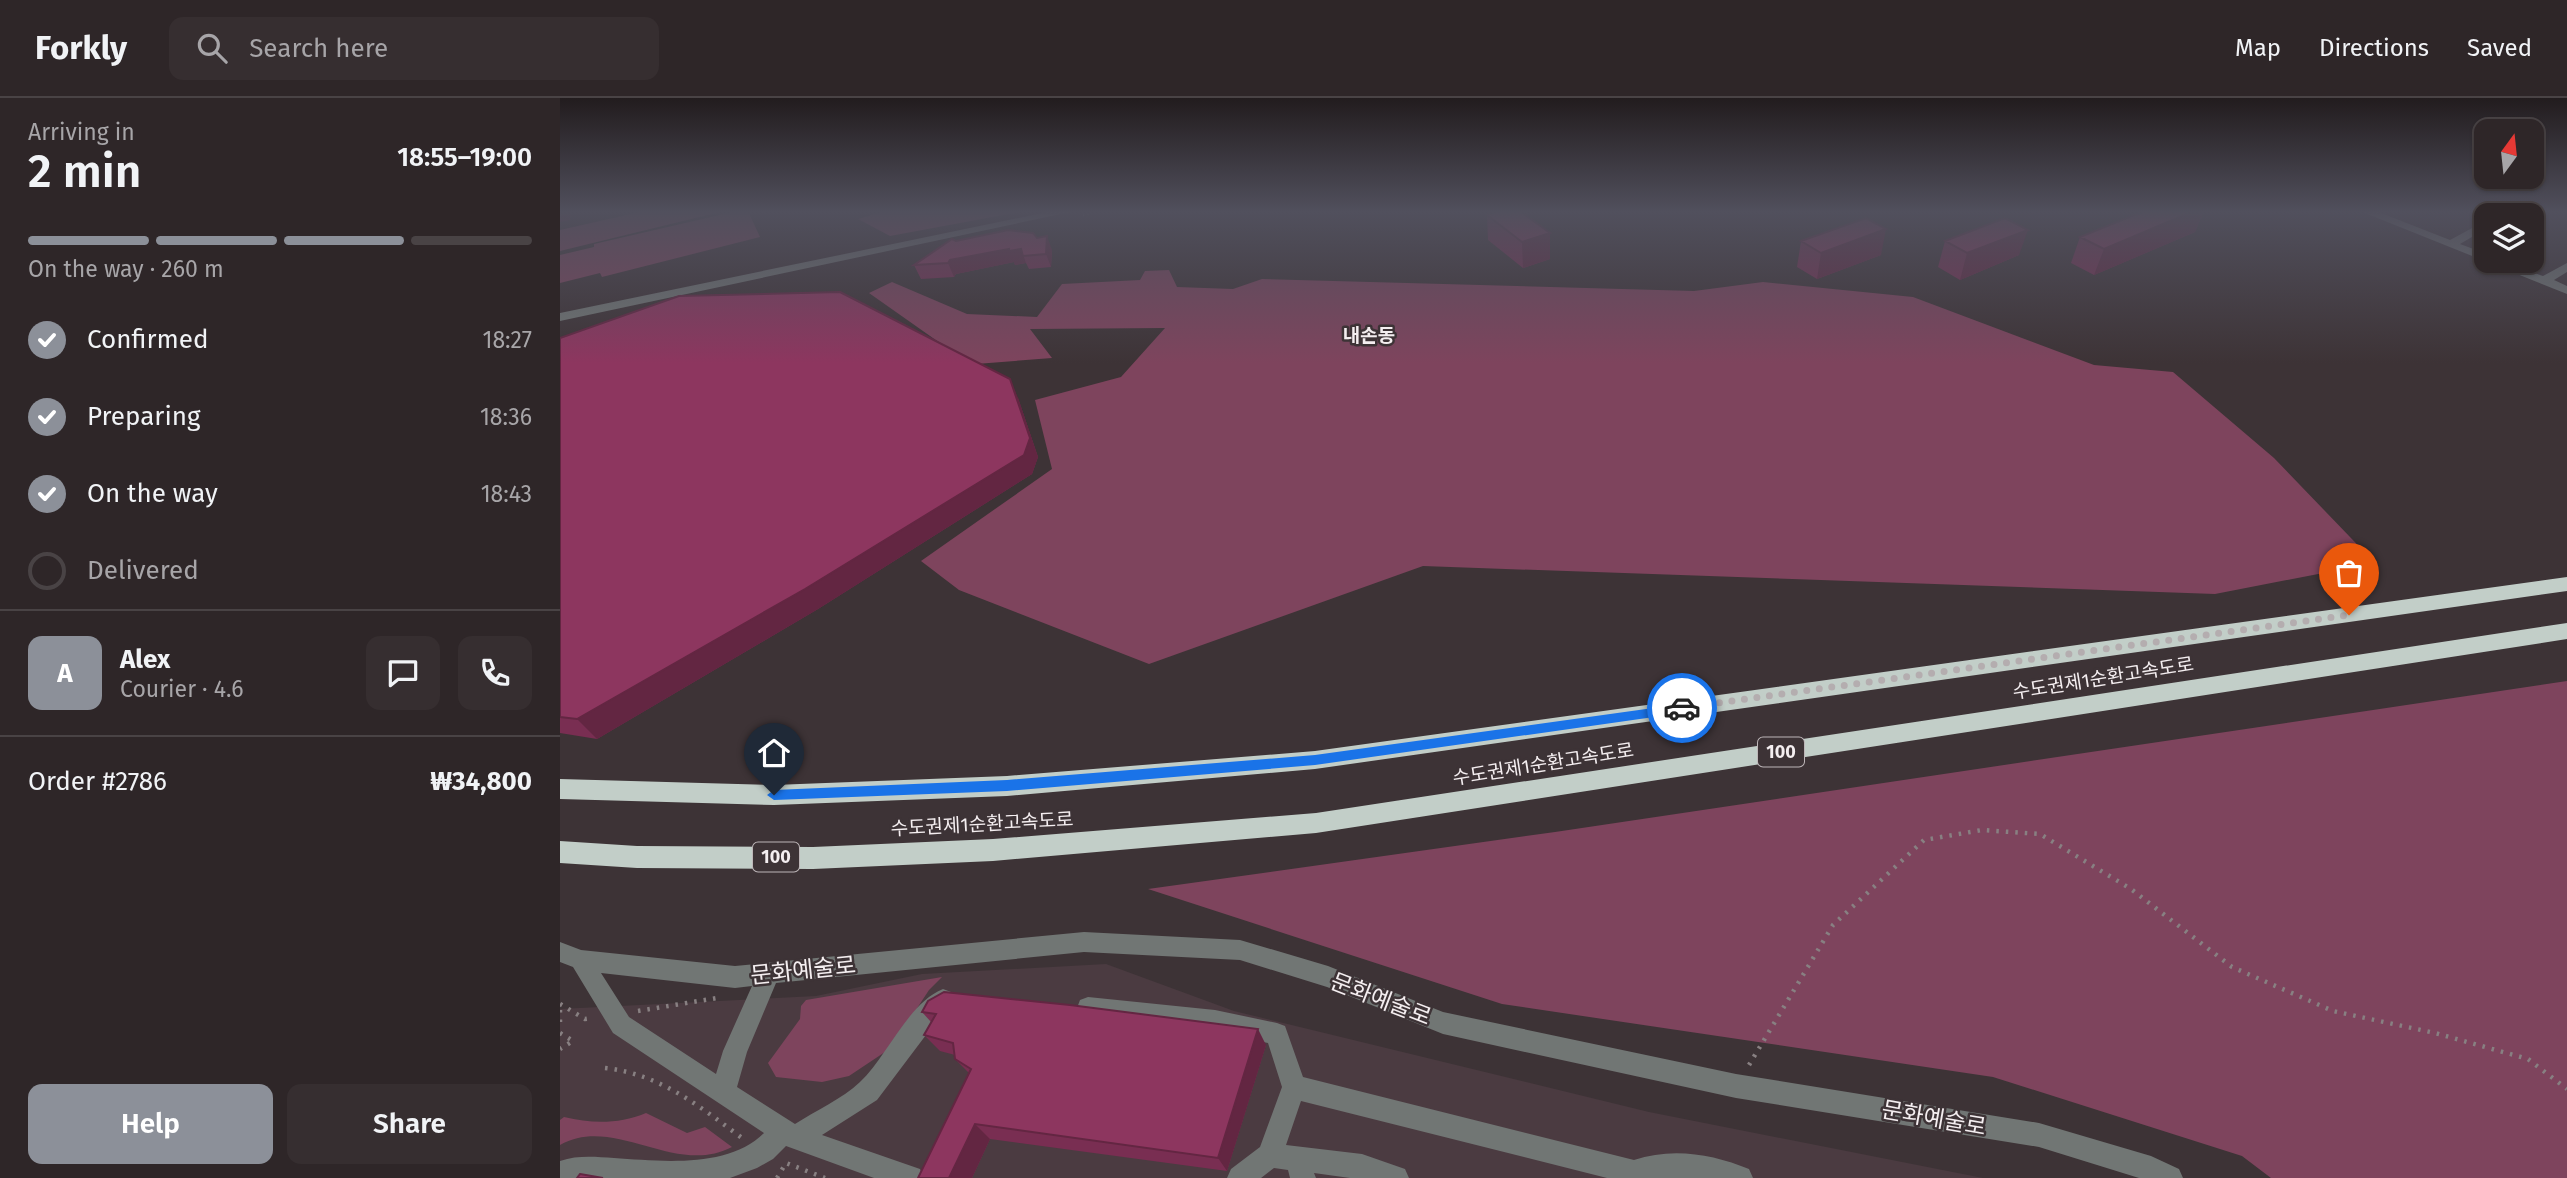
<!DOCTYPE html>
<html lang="en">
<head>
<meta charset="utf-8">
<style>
	:root { --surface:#2e2628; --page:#362e30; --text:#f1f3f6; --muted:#a7a5a8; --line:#494345; --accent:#8c9099 }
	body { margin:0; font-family:"Fira Sans","Noto Sans KR",sans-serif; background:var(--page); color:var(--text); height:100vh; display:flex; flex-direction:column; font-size:26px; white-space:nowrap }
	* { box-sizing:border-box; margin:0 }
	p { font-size:23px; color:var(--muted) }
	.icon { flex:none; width:38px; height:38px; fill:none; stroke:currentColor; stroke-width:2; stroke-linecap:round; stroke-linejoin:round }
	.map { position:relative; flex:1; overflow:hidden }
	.side { display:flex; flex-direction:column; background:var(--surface); width:560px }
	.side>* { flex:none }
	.needle { width:46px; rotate:15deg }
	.fabs { position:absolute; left:1914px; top:21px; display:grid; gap:14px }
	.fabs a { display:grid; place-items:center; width:70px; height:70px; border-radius:14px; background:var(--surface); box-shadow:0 2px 5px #0004,0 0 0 2px var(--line); font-size:35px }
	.pin { position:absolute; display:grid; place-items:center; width:60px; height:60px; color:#fff; margin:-72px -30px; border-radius:50% 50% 50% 0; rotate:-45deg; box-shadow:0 0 7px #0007 }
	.pin .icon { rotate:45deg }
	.courier { position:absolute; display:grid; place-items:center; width:70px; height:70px; margin:-35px; border:5px solid #1a73e8; border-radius:50%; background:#fff; color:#222; box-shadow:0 2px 9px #0007 }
	.summary em { font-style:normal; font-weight:600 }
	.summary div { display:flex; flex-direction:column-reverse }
	.summary { display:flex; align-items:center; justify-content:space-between; height:119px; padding:0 28px }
	h1 { font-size:46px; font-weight:600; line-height:52px }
	.bar { display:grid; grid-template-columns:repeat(4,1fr); gap:10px 7px; align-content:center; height:84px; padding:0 28px }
	.bar i { height:9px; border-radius:5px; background:var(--line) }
	.bar .current { background:var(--accent) }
	.bar p { grid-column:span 4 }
	.line { display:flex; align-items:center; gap:18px; padding:0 28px; border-top:2px solid var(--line) }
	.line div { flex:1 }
	.round { display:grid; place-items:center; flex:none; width:74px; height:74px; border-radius:14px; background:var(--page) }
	ol { padding:0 28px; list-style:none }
	li { display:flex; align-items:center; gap:21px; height:77px }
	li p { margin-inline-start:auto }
	li .icon { padding:7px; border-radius:50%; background:var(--accent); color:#fff; stroke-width:4 }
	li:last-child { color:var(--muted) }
	li i { width:38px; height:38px; border:4px solid var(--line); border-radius:50% }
	.cta { display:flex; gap:14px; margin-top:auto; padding:14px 28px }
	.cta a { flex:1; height:80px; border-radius:14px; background:var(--accent); color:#fff; font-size:28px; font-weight:600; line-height:80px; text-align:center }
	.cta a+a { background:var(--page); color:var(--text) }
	header { display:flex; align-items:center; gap:42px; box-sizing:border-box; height:98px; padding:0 35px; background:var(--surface); border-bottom:2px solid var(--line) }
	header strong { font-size:33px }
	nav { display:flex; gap:38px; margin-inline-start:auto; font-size:24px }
	.search { width:490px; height:63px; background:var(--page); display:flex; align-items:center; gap:18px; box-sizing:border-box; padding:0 24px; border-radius:14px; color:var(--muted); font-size:26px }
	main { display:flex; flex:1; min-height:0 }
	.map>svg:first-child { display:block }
</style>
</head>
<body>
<header>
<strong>Forkly</strong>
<div class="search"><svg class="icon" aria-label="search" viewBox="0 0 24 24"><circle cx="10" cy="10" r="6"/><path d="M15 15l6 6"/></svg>Search here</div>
<nav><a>Map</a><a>Directions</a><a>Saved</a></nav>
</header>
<main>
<section class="side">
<div class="summary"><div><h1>2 min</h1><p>Arriving in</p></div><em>18:55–19:00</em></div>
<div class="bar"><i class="current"></i><i class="current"></i><i class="current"></i><i></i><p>On the way · 260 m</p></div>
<ol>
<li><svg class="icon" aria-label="check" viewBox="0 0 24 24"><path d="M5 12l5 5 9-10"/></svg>Confirmed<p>18:27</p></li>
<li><svg class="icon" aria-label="check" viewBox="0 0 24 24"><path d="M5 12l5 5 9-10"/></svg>Preparing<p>18:36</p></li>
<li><svg class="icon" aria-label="check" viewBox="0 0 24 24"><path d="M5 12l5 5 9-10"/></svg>On the way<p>18:43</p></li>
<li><i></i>Delivered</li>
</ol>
<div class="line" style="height:126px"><b class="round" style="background:var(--accent);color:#fff">A</b><div><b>Alex</b><p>Courier · 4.6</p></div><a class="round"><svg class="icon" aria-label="chat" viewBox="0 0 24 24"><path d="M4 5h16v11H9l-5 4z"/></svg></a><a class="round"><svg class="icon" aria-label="phone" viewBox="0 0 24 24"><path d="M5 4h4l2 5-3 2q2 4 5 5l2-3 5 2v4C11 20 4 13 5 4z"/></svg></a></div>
<div class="line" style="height:91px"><div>Order #2786</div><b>₩34,800</b></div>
<div class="cta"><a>Help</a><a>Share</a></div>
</section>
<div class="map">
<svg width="2007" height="1080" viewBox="0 0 2007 1080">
	<rect width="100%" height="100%" fill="#3d3336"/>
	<!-- built -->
	<path fill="#4b3b41" d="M546,866L674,913L1089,1014L1423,1080H0V911L256,898L362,876Z"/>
	<!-- green -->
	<path fill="#7e445d" d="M84,113H164L0,153V132Z
		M177,113H188L200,139L42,179L40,175L0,185V157L34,149V146Z
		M325,113H465L330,138L298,121Z
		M609,172L617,189L673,191L702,181L1134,193L1203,184L1353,199L1534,267L1613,274L1714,360L1815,465L1655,496L863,468L589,566L399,492L361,463L492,371L475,302L561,279L605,230L470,231L492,260L416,266L380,245L309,195L332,184L407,216L477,219L502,186L580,182L585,173Z
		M2007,583V1080H1711L1682,1058L1433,979L942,906L588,791L995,734Z
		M382,879L369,892L331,950L289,978L262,984L216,979L208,965L240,921L241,908L246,902Z
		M86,1015L127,1035L145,1029L172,1049C115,1079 54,1016 0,1047V1022L4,1019C33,1026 59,1026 86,1015Z"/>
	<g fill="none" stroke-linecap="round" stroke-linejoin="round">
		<!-- path-far1 -->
		<path stroke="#888082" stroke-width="2.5" stroke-dasharray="1 3.5" stroke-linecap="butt" d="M523,117L532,115"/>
		<!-- path -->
		<path stroke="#888082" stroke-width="4.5" stroke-dasharray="2.5 7" stroke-linecap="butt" d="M0,906L25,921L32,920
			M0,912V929
			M78,913L157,900
			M0,935L13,943L0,951
			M1189,967L1273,827L1364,742L1422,732L1480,736L1571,791L1672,869L1773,913L1875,935L1968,961L2007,991
			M45,970C100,976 139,1008 182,1040
			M217,1080L226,1065L265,1080"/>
		<!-- minor -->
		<path fill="#717674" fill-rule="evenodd" d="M492,113H515L0,223V215Z
			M1800,113H1816L1890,142L1927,122V130L1900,146L1927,156V163H1943L1983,178L2007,165V174L1994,182L2007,188V196Z
			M1938,113H1951L1947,117H1935Z
			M524,834L680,842L768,868L883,914L1176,976L1479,1025L1591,1058L1619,1071L1623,1080H1579L1479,1049L1176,1000L883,936L767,889L680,862L524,854L216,885L187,954L177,989L235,1026C255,1013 282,1001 300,984C327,959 348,905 383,891L391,894L394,902L391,910L372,929L317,1002L262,1037L360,1071L364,1080H314L226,1048L213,1061L197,1070L170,1080H0V1063C18,1057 35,1059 54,1060C100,1063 168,1071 204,1035L53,935L13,869L0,864V844L21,852L175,868ZM41,875L175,890L192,888L163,953L156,976L69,919Z
			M528,899L655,912L717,925L725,928L743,979L1074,1062C1112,1049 1153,1056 1189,1071L1193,1080H1047L741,1003L726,1047L802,1056L845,1071L849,1080H790L754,1075L756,1080H730L728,1072L714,1070L701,1080H667L671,1071L700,1049L722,989L708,945L655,934L528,921L520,918L517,910L520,902Z"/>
		<!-- highway -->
		<path fill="#c2cec8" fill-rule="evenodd" d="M2007,479V493L755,671L447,698L214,707L0,701V681L214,687L447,678L755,653Z
			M2007,525V541L756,735L433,763L253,771L77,770L0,765V743L77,748L253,749L433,741L756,715Z"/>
	</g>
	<!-- wall -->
	<path fill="#792e52" d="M1584,113H1644L1635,134L1534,177L1511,165L1520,139Z
		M927,117L990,135V161L963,170L928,142Z
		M477,140L492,152L491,169L469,171L466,165L455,167L454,164L396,176L394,179L361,181L354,167L396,143Z
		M1241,143L1321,157L1257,181L1237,169Z
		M1385,143L1459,157L1400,182L1378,169Z
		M0,240L458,300L478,359L472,376L258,511L37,641L0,635Z
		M362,914L706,947L667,1073L430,1041L412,1080H358L409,975L395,961V957L380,953L364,937L371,924Z"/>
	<!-- shaded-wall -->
	<path fill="#632642" d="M0,113H11L10,122L0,124Z
		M1634,113H1644L1635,134L1534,177L1544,151Z
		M1326,131L1321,157L1257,181L1261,155Z
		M1468,132L1459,157L1400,182L1407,155Z
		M990,135V161L963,170L962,144Z
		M487,138L492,152L491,169L486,156Z
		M449,151H461L466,165L455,167L454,164L396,176L394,179L388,165L390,162Z
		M450,281L458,300L478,359L472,376L258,511L37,641L17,621Z
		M698,931L706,947L667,1073L658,1060Z
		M415,1026L430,1041L412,1080H389Z"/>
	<!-- building -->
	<path fill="#8d365f" stroke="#632642" stroke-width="2" d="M937,113H960L990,135L962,144L927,117Z
		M1584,113H1634L1544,151L1520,139Z
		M1306,120L1326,131L1261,155L1241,143Z
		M1445,120L1468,132L1407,155L1385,143Z
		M448,132L473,135L477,140L487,138L486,156L463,158L461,151L449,153V151L390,162L388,165L354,167L392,141L396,143Z
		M280,194L450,281L470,340L464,357L245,491L17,621L0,619V240L119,198Z
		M384,894L510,907L698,931L658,1060L415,1026L389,1080H358L411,971L395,961L393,945L364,937L376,916L362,914L368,903Z
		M20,1076L43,1080H17Z"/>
	<!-- sky -->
	<linearGradient id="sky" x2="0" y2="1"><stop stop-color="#221c1e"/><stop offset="0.43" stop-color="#51505d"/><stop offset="1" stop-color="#51505d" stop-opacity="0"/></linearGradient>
	<rect width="2007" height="265" fill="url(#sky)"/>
	<!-- route -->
	<path fill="#1a73e8" d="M1122,606L1128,610L1122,615L755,667L447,693L214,702L207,697L214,692L447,682L755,657Z"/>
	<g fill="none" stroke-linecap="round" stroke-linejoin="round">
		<!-- done -->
		<path stroke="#b4adaf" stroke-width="7" stroke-dasharray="0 12.6" d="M1122,610L1789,517"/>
	</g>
	<g text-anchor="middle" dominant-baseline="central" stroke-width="5" stroke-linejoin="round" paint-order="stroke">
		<!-- shield labels -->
		<g fill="#3d3336" stroke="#bdb6b8" stroke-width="2">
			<rect x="1198" y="639.5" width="46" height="29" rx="5"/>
			<rect x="193" y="744.5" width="46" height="29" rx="5"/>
		</g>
		<g font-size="18" font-weight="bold" fill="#f4eef0">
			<text x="1221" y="654">100</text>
			<text x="216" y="759">100</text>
		</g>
		<!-- far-quarter labels -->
		<g font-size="19" font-weight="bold" fill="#f4eef0" stroke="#3d3336">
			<text x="809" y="237">내손동</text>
		</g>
		<!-- street labels -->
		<g font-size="19" fill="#f4eef0" stroke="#3d3336">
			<text transform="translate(1543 580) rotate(-9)">수도권제1순환고속도로</text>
			<text transform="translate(983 666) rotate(-9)">수도권제1순환고속도로</text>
			<text transform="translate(422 726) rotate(-3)">수도권제1순환고속도로</text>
		</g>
		<!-- near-street labels -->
		<g font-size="23" fill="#f4eef0" stroke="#3d3336">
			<text transform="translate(243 872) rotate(-6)">문화예술로</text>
			<text transform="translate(821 901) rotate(21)">문화예술로</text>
			<text transform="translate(1374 1020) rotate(10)">문화예술로</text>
		</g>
	</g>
</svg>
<div class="fabs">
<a><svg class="needle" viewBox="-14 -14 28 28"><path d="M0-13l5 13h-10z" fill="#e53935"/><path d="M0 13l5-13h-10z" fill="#a7a5a8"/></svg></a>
<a><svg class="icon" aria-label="layers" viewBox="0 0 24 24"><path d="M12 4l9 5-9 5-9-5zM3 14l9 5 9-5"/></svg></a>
</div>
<div class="pin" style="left:1789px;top:517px;background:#ea580c"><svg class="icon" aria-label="bag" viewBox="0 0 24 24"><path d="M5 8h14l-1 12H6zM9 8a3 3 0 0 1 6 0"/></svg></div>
<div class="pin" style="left:214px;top:697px;background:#1f2937"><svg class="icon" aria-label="home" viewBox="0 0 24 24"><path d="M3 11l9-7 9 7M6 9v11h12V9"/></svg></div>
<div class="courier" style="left:1122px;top:610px"><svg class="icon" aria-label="car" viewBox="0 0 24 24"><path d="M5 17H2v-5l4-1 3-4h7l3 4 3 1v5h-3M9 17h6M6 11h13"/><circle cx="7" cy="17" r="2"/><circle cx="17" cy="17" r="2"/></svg></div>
</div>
</main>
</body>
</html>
